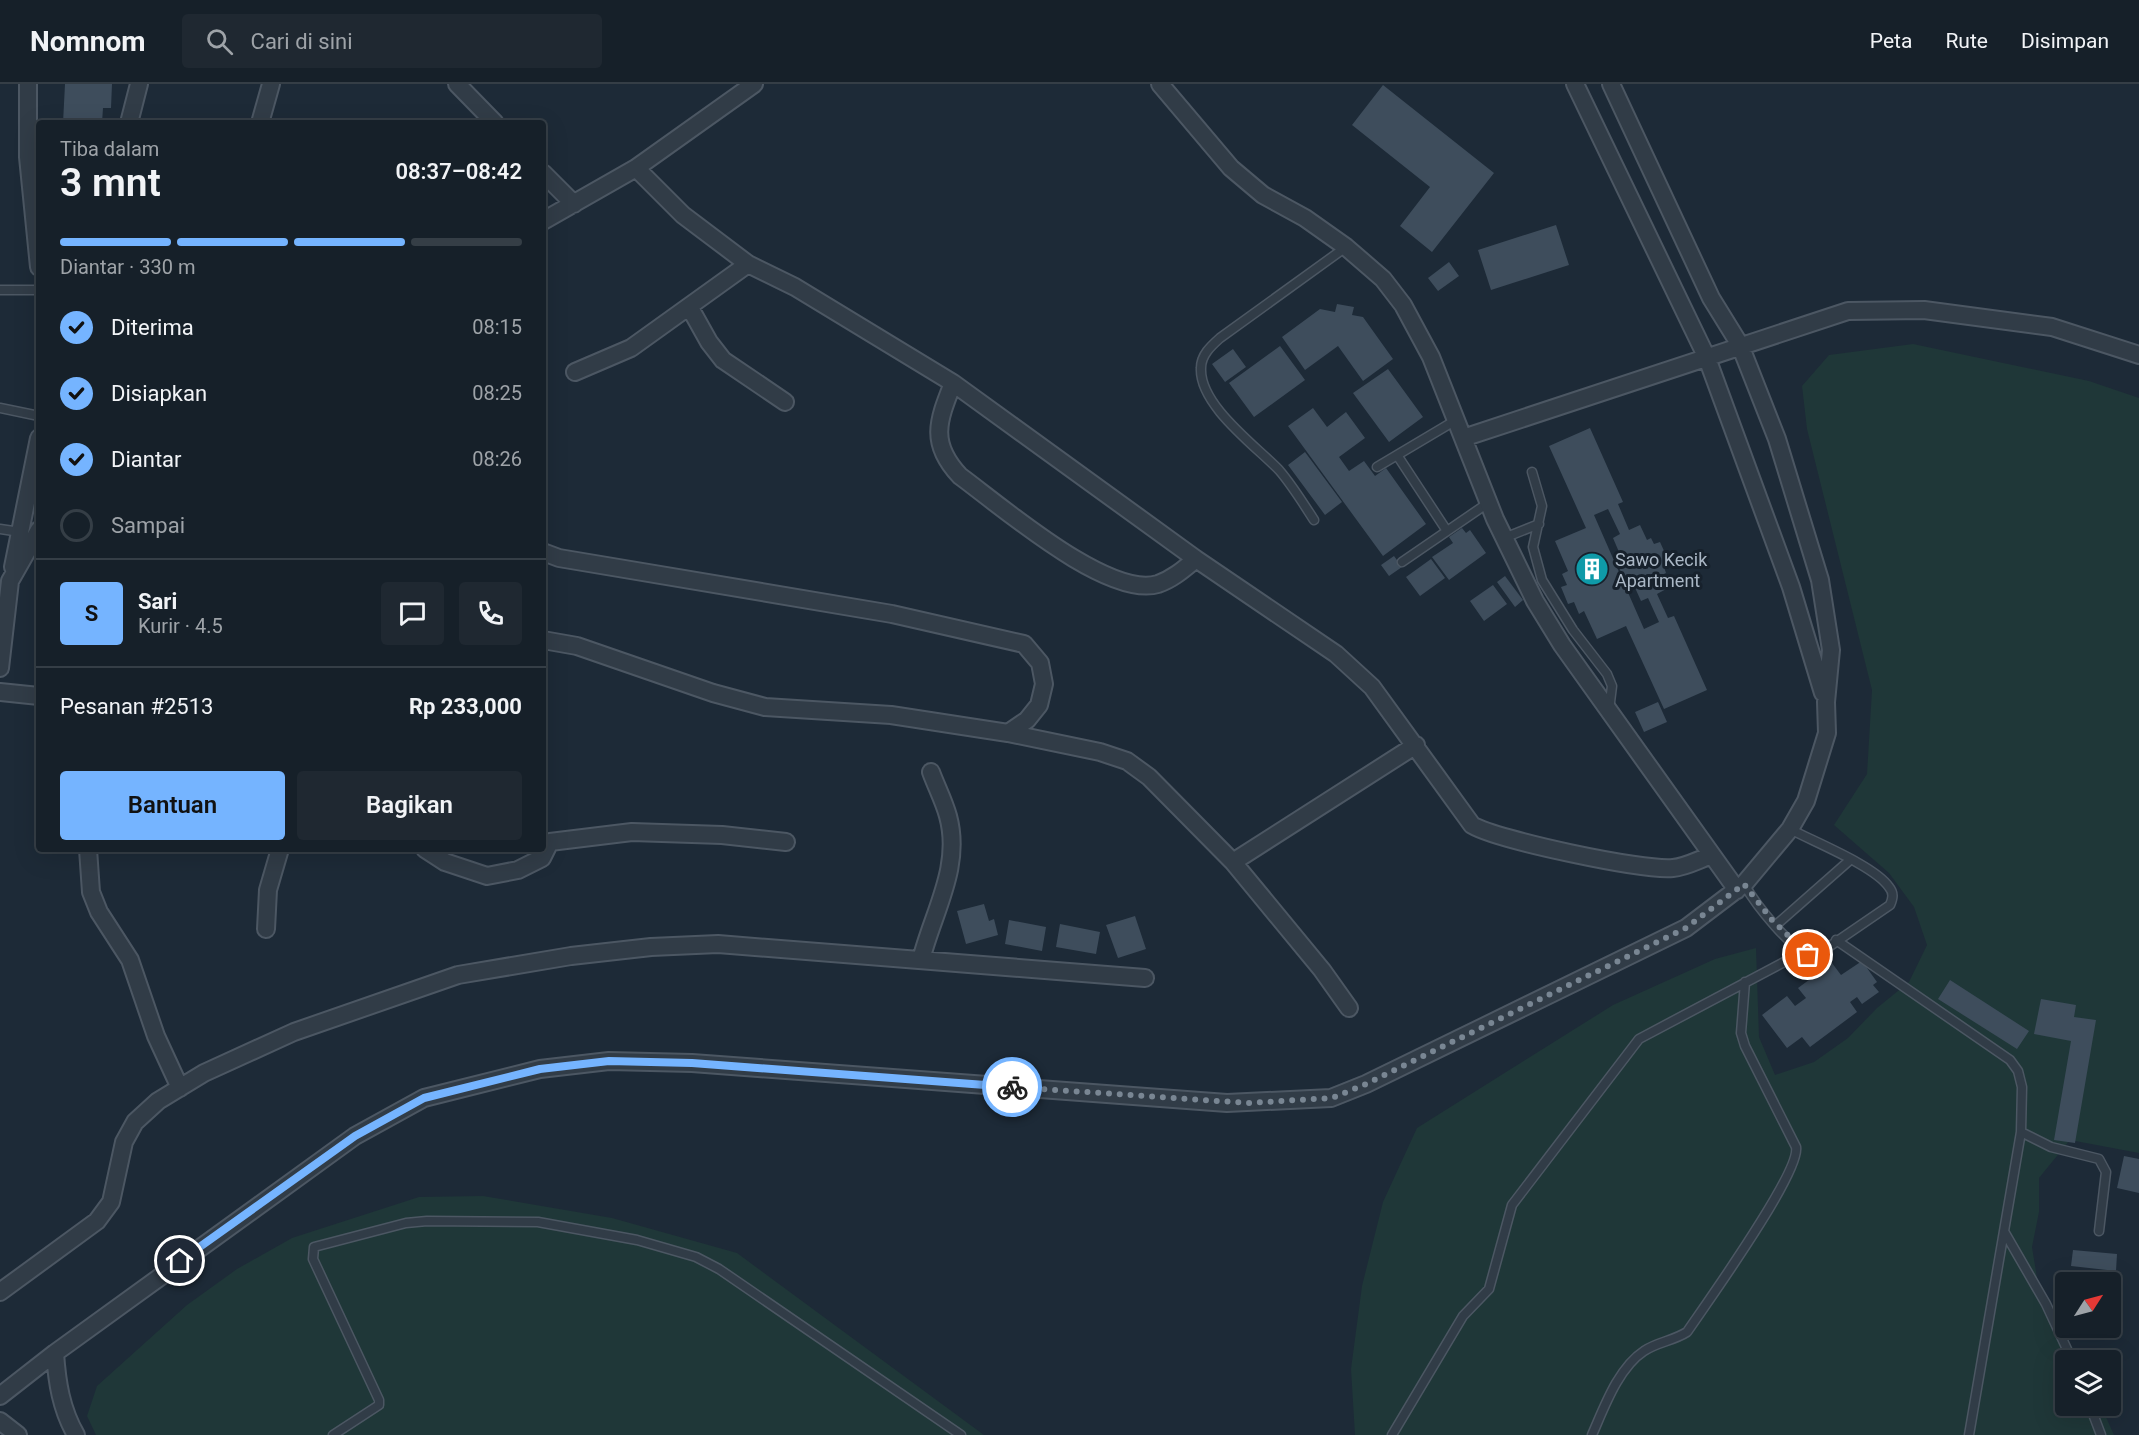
<!DOCTYPE html>
<html lang="id">
<head>
<meta charset="utf-8">
<style>
	:root { --surface:#162029; --page:#1f2831; --text:#f1f3f6; --muted:#9ea3a8; --line:#353e46; --accent:#75b4ff }
	body { margin:0; font-family:Roboto,sans-serif; background:var(--page); color:var(--text); height:100vh; display:flex; flex-direction:column; font-size:22px; white-space:nowrap }
	* { box-sizing:border-box; margin:0 }
	p { font-size:20px; color:var(--muted) }
	.icon { flex:none; width:33px; height:33px; fill:none; stroke:currentColor; stroke-width:2; stroke-linecap:round; stroke-linejoin:round }
	.map { position:relative; flex:1; overflow:hidden }
	.side { position:absolute; left:36px; top:36px; width:510px; height:732px; display:flex; flex-direction:column; background:var(--surface); border-radius:6px; box-shadow:0 6px 24px #0002,0 0 0 2px var(--line) }
	.side>* { flex:none }
	.needle { width:39px; rotate:54deg }
	.controls { position:absolute; left:2055px; top:1188px; display:grid; gap:12px }
	.controls a { display:grid; place-items:center; width:66px; height:66px; border-radius:6px; background:var(--surface); box-shadow:0 6px 24px #0002,0 0 0 2px var(--line); font-size:30px }
	.pin { position:absolute; display:grid; place-items:center; width:51px; height:51px; color:#fff; margin:-26px; border:3px solid #fff; border-radius:50%; box-shadow:0 2px 6px #0007 }
	.courier { position:absolute; display:grid; place-items:center; width:60px; height:60px; margin:-30px; border:4px solid #75b4ff; border-radius:50%; background:#fff; color:#222; box-shadow:0 2px 8px #0007 }
	.overview em { font-style:normal; font-weight:600 }
	.overview div { display:flex; flex-direction:column-reverse }
	.overview { display:flex; align-items:center; justify-content:space-between; height:102px; padding:0 24px }
	h1 { font-size:39px; font-weight:600; line-height:45px }
	.bar { display:grid; grid-template-columns:repeat(4,1fr); gap:9px 6px; align-content:center; height:72px; padding:0 24px }
	.bar i { height:8px; border-radius:4px; background:var(--line) }
	.bar .current { background:var(--accent) }
	.bar p { grid-column:span 4 }
	.line { display:flex; align-items:center; gap:15px; padding:0 24px; border-top:2px solid var(--line) }
	.line div { flex:1 }
	.round { display:grid; place-items:center; flex:none; width:63px; height:63px; border-radius:6px; background:var(--page) }
	ol { padding:0 24px; list-style:none }
	li { display:flex; align-items:center; gap:18px; height:66px }
	li p { margin-inline-start:auto }
	li .icon { padding:6px; border-radius:50%; background:var(--accent); color:#111; stroke-width:4 }
	li:last-child { color:var(--muted) }
	li i { width:33px; height:33px; border:3px solid var(--line); border-radius:50% }
	.cta { display:flex; gap:12px; margin-top:auto; padding:12px 24px }
	.cta a { flex:1; height:69px; border-radius:6px; background:var(--accent); color:#111; font-size:24px; font-weight:600; line-height:69px; text-align:center }
	.cta a+a { background:var(--page); color:var(--text) }
	header { display:flex; align-items:center; gap:36px; box-sizing:border-box; height:84px; padding:0 30px; background:var(--surface); border-bottom:2px solid var(--line) }
	header strong { font-size:28px }
	nav { display:flex; gap:33px; margin-inline-start:auto; font-size:21px }
	.search { width:420px; height:54px; background:var(--page); display:flex; align-items:center; gap:15px; box-sizing:border-box; padding:0 21px; border-radius:6px; color:var(--muted); font-size:22px }
	.map>svg:first-child { display:block }
</style>
</head>
<body>
<header>
<strong>Nomnom</strong>
<div class="search"><svg class="icon" aria-label="search" viewBox="0 0 24 24"><circle cx="10" cy="10" r="6"/><path d="M15 15l6 6"/></svg>Cari di sini</div>
<nav><a>Peta</a><a>Rute</a><a>Disimpan</a></nav>
</header>
<div class="map">
<svg width="2139" height="1351" viewBox="0 0 2139 1351">
	<rect width="100%" height="100%" fill="#1d2a37"/>
	<!-- green -->
	<path fill="#1f3738" d="M1913,260L2089,297L2139,314V1069L2070,1056L2039,1094V1128L2032,1163L2037,1194L2078,1276H2066V1322H2101L2114,1351H1355L1351,1285L1362,1202L1383,1118L1417,1044L1613,921L1715,875L1756,864L1759,953L1775,991L1814,978L1848,954L1877,924L1909,898L1927,861L1914,823L1889,789L1834,741L1867,690L1872,606L1807,345L1802,302L1829,271Z
		M483,1112L612,1134L737,1169L984,1351H96L87,1332L97,1302L187,1221L237,1185L292,1154L419,1113Z"/>
	<!-- building -->
	<path fill="#3e4d5c" fill-rule="evenodd" d="M65,0H112L111,24H103L102,39H63Z
		M1383,1L1494,89L1432,168L1400,142L1430,103L1352,41Z
		M1556,141L1569,181L1491,206L1478,166Z
		M1449,178L1459,192L1438,207L1428,194Z
		M1337,220L1354,223L1352,231L1363,233L1393,275L1363,297L1338,262L1305,286L1282,253L1320,225L1335,228Z
		M1280,262L1305,296L1254,333L1229,299Z
		M1233,265L1246,283L1225,298L1212,280Z
		M1388,285L1423,333L1389,358L1353,309Z
		M1313,324L1327,343L1346,328L1365,354L1339,373L1349,387L1364,377L1375,392L1386,384L1426,440L1383,472L1288,342Z
		M1590,344L1623,418L1618,420L1629,446L1640,441L1647,456L1651,454L1654,460L1660,458L1670,480L1664,483L1666,489L1662,491L1668,504L1657,510L1668,534L1674,532L1707,606L1664,625L1626,542L1597,555L1584,527L1579,530L1574,518L1568,520L1561,503L1567,501L1562,490L1568,487L1555,457L1586,444L1549,362ZM1608,425L1620,450L1613,454L1622,475L1616,477L1626,499L1632,497L1641,517L1648,514L1659,538L1644,545L1594,431Z
		M1305,368L1342,418L1325,431L1288,381Z
		M1462,444L1466,449L1470,446L1486,469L1449,496L1432,473L1453,459L1449,453Z
		M1394,472L1402,483L1389,492L1381,481Z
		M1431,475L1445,494L1420,512L1406,493Z
		M1505,492L1523,516L1515,523L1497,498Z
		M1493,501L1507,520L1484,537L1470,517Z
		M1658,618L1667,638L1644,648L1635,628Z
		M984,820L989,837L994,835L998,851L966,860L957,827Z
		M1135,832L1146,865L1118,874L1106,841Z
		M1009,836L1046,843L1042,867L1005,860Z
		M1060,840L1100,848L1096,870L1056,863Z
		M1862,877L1877,898L1873,901L1879,908L1862,920L1857,913L1850,918L1857,928L1810,963L1802,953L1787,964L1762,931L1787,912L1795,922L1806,914L1798,904L1832,879L1841,891Z
		M1950,896L2029,947L2017,965L1938,915Z
		M2041,915L2076,921L2074,933L2096,936L2075,1059L2054,1056L2071,957L2034,950Z
		M2124,1072L2139,1075V1109L2117,1104Z
		M2073,1166L2117,1170L2116,1187L2071,1182Z"/>
	<g fill="none" stroke-linecap="round" stroke-linejoin="round">
		<defs>
			<path id="service" d="M0,206H39
				M0,324L39,332
				M1397,371L1447,447
				M1377,383L1456,336
				M1532,388L1542,422L1533,463L1542,496L1573,546L1607,590L1612,602L1609,626
				M1314,436C1303,419 1292,401 1279,386C1256,362 1199,321 1201,284C1201,271 1211,262 1220,254L1346,163
				M0,445L20,448
				M1504,454L1539,440
				M1402,478L1488,419
				M1744,800C1756,821 1791,866 1814,873L1890,821C1893,814 1894,809 1889,803C1875,782 1814,758 1790,745
				M1776,841L1850,776
				M1836,856L2010,976L2018,987L2022,1003L2021,1048L1969,1351
				M2021,1048L2051,1063L2099,1075L2106,1088L2099,1147
				M2005,1149L2046,1220L2072,1276
				M2090,1322L2101,1351
				M333,1351L379,1321V1316L313,1175L314,1163L406,1139L427,1137L538,1138L637,1156L696,1173L719,1185L961,1351
				M1392,1351L1463,1232L1489,1205L1512,1121L1639,955L1803,868
				M1592,1351C1604,1324 1618,1284 1644,1267C1657,1258 1673,1257 1687,1248C1706,1220 1801,1088 1796,1063L1745,962L1741,949L1745,898"/>
			<path id="minor" d="M28,0V73L39,183
				M457,0L495,39
				M1160,0L1231,84L1263,111L1305,134L1346,163L1383,195L1403,221L1431,273L1495,435L1535,517L1562,561L1737,806
				M1575,0L1707,274L1791,503L1823,609
				M129,39L139,0
				M260,39L271,0
				M636,84L683,131L748,180L795,203L953,299L1196,475L1336,570L1372,603L1472,741C1497,756 1643,787 1673,784C1686,783 1700,775 1712,771
				M543,89L574,120
				M543,137L636,84L754,0
				M690,224L709,258L723,276L785,318
				M575,288L631,264L748,180
				M953,299C938,337 929,359 960,392C1001,422 1108,515 1158,500C1173,495 1185,484 1196,475
				M1463,354L1848,227L1924,226L2052,243L2139,271
				M543,468L559,474L892,530L1024,560L1040,579L1044,600L1039,621L1027,636L1008,649
				M13,483L39,354
				M543,556L577,562L713,609L765,623L891,631L1008,649L1100,668L1127,677L1149,693L1233,778L1322,886L1349,924
				M0,584L10,497L39,446
				M0,608L39,612
				M550,758L632,748L722,751L786,758
				M88,765L91,808L99,828L130,876L156,952L180,1004
				M425,765L445,778L487,792L518,786L542,774L550,758
				M1233,778L1416,661
				M266,845L268,806L280,765
				M921,876C933,828 962,783 948,732C944,717 936,702 931,688
				M0,1208L97,1137L111,1118L124,1058L135,1038L158,1017L204,989L294,948L458,891L571,872L651,863L718,860L1145,894
				M55,1269C57,1298 61,1325 76,1351
				M0,1312L55,1269L355,1052L424,1014L540,985L609,977L692,979L1227,1019L1331,1014L1366,1000L1686,844L1744,800L1790,745L1806,717L1827,649L1826,618L1831,566L1820,496L1777,355L1740,261L1711,214L1611,0
				M0,1337L18,1351"/>
		</defs>
		<!-- service casing -->
		<use href="#service" stroke="#4c5763" stroke-width="11"/>
		<!-- minor casing -->
		<use href="#minor" stroke="#4c5763" stroke-width="20"/>
		<!-- service -->
		<use href="#service" stroke="#313c47" stroke-width="8"/>
		<!-- minor -->
		<use href="#minor" stroke="#313c47" stroke-width="16"/>
	</g>
	<g fill="none" stroke-linecap="round" stroke-linejoin="round">
		<!-- done -->
		<path stroke="#798693" stroke-width="6" stroke-dasharray="0 10.8" d="M1012,1003L1248,1019L1332,1014L1366,1000L1686,844L1744,800L1772,836L1808,871"/>
		<!-- route -->
		<path stroke="#75b4ff" stroke-width="8" d="M180,1177L355,1052L424,1014L540,985L609,977L692,979L1012,1003"/>
	</g>
	<!-- icons -->
	<defs>
		<symbol id="building-disc" viewBox="-11 -11 22 22"><circle r="9.5" fill="#0f9aa8" stroke="#17212c"/><path d="M-4-6H4V6H1V3H-1V6H-4ZM-2.5-4.3h1.7v1.8h-1.7ZM.8-4.3h1.7v1.8H.8ZM-2.5-1h1.7V.8h-1.7ZM.8-1h1.7V.8H.8Z" fill="#fff"/></symbol>
	</defs>
	<g fill-rule="evenodd">
		<use href="#building-disc" x="1573" y="466" width="38" height="38"/>
	</g>
	<g text-anchor="middle" dominant-baseline="central" stroke-width="6" stroke-linejoin="round" paint-order="stroke">
		<!-- poi labels -->
		<g font-size="18" fill="#aab7c5" stroke="#17212c" text-anchor="start">
			<text x="1615" y="475">Sawo Kecik<tspan x="1615" dy="21">Apartment</tspan></text>
		</g>
	</g>
</svg>
<div class="controls">
<a><svg class="needle" viewBox="-14 -14 28 28"><path d="M0-13l5 13h-10z" fill="#e53935"/><path d="M0 13l5-13h-10z" fill="#9ea3a8"/></svg></a>
<a><svg class="icon" aria-label="layers" viewBox="0 0 24 24"><path d="M12 4l9 5-9 5-9-5zM3 14l9 5 9-5"/></svg></a>
</div>
<div class="pin" style="left:1808px;top:871px;background:#ea580c"><svg class="icon" aria-label="bag" viewBox="0 0 24 24"><path d="M5 8h14l-1 12H6zM9 8a3 3 0 0 1 6 0"/></svg></div>
<div class="pin" style="left:180px;top:1177px;background:#1f2937"><svg class="icon" aria-label="home" viewBox="0 0 24 24"><path d="M3 11l9-7 9 7M6 9v11h12V9"/></svg></div>
<div class="courier" style="left:1012px;top:1003px"><svg class="icon" aria-label="bike" viewBox="0 0 24 24"><circle cx="6" cy="16" r="4"/><circle cx="18" cy="16" r="4"/><path d="M6 16l4-8h5l3 8M10 8l3 8H6M13 5h3"/></svg></div>
<section class="side">
<div class="overview"><div><h1>3 mnt</h1><p>Tiba dalam</p></div><em>08:37–08:42</em></div>
<div class="bar"><i class="current"></i><i class="current"></i><i class="current"></i><i></i><p>Diantar · 330 m</p></div>
<ol>
<li><svg class="icon" aria-label="check" viewBox="0 0 24 24"><path d="M5 12l5 5 9-10"/></svg>Diterima<p>08:15</p></li>
<li><svg class="icon" aria-label="check" viewBox="0 0 24 24"><path d="M5 12l5 5 9-10"/></svg>Disiapkan<p>08:25</p></li>
<li><svg class="icon" aria-label="check" viewBox="0 0 24 24"><path d="M5 12l5 5 9-10"/></svg>Diantar<p>08:26</p></li>
<li><i></i>Sampai</li>
</ol>
<div class="line" style="height:108px"><b class="round" style="background:var(--accent);color:#111">S</b><div><b>Sari</b><p>Kurir · 4.5</p></div><a class="round"><svg class="icon" aria-label="chat" viewBox="0 0 24 24"><path d="M4 5h16v11H9l-5 4z"/></svg></a><a class="round"><svg class="icon" aria-label="phone" viewBox="0 0 24 24"><path d="M5 4h4l2 5-3 2q2 4 5 5l2-3 5 2v4C11 20 4 13 5 4z"/></svg></a></div>
<div class="line" style="height:78px"><div>Pesanan #2513</div><b>Rp 233,000</b></div>
<div class="cta"><a>Bantuan</a><a>Bagikan</a></div>
</section>
</div>
</body>
</html>
